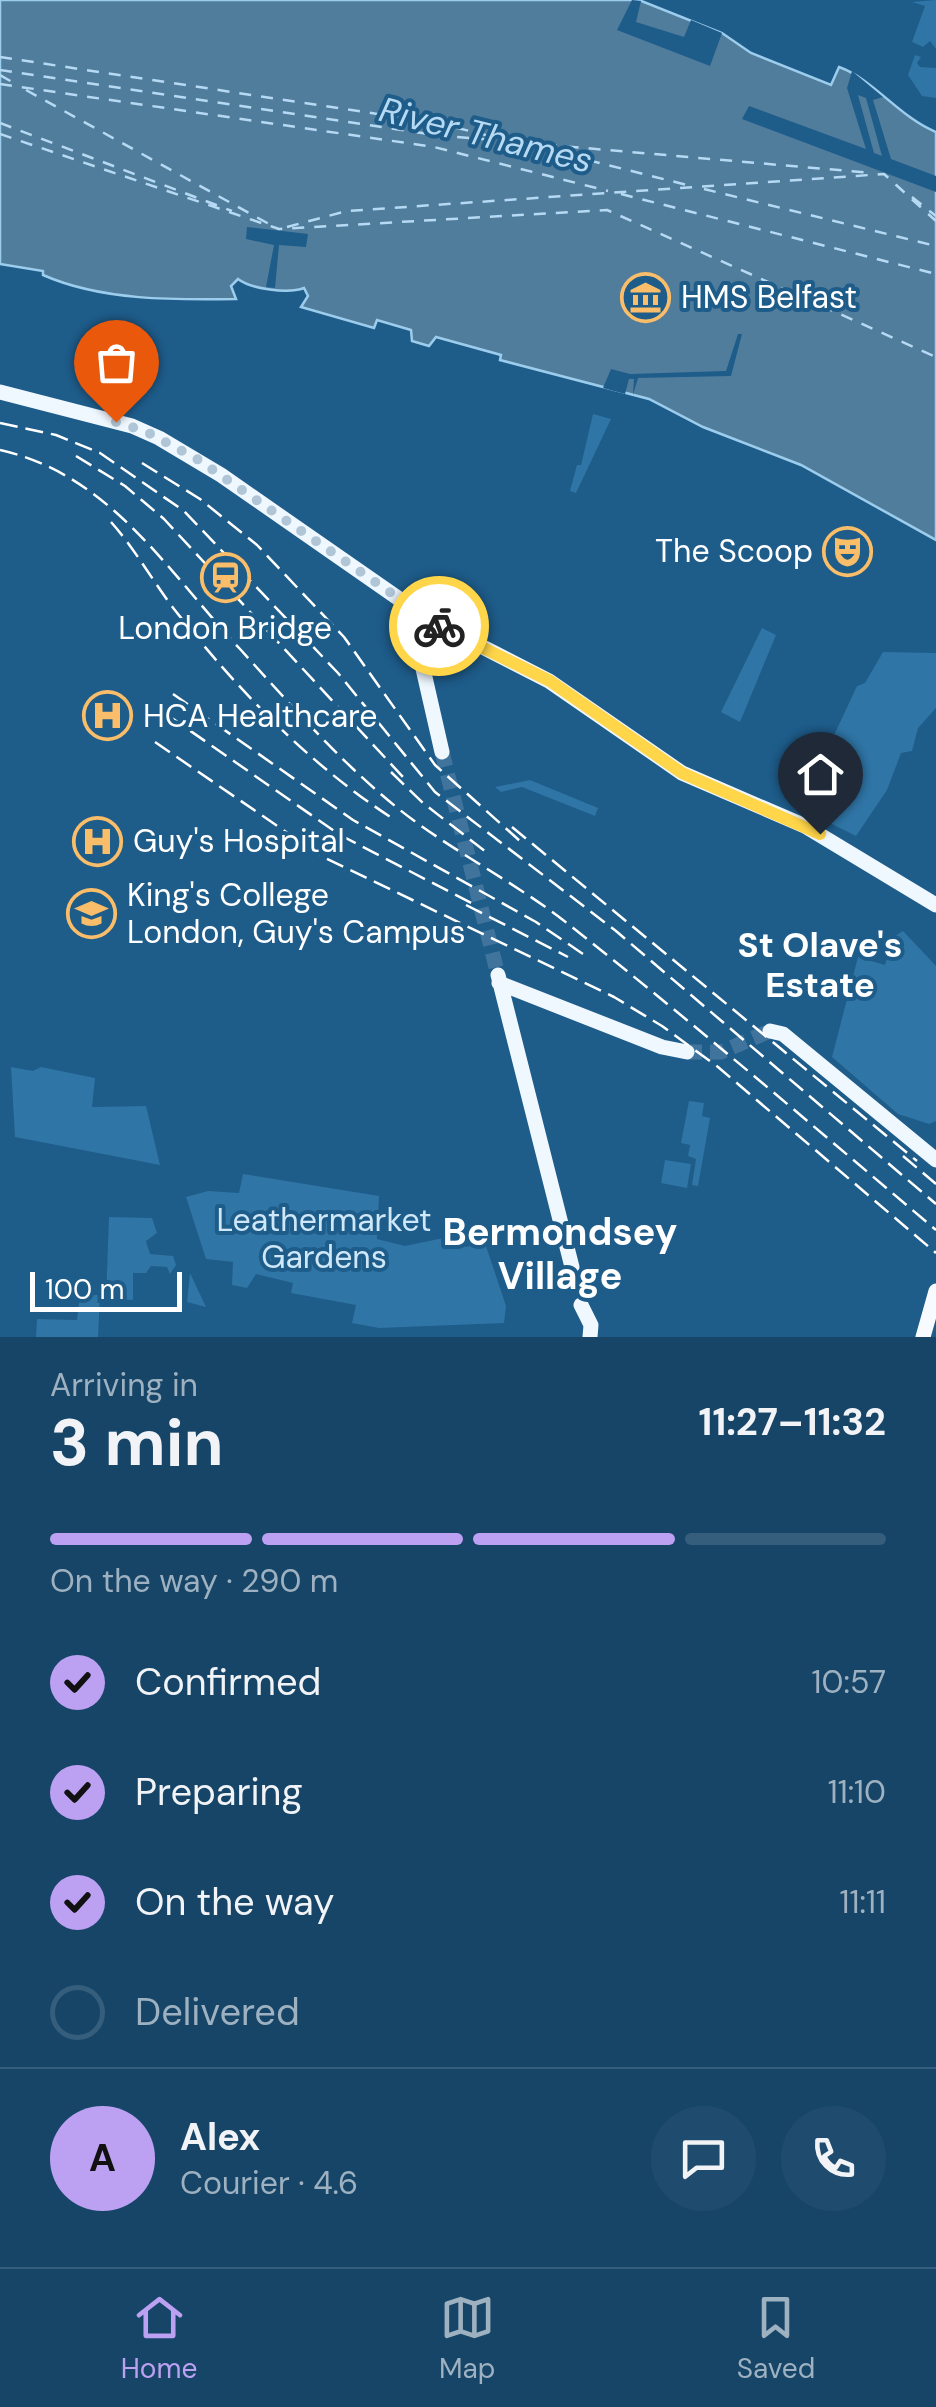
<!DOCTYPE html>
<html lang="en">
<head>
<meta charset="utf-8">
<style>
	:root { --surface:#164568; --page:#1f4c6e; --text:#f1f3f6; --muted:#9eb1c0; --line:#355d7c; --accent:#bca0f2 }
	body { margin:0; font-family:"DM Sans",sans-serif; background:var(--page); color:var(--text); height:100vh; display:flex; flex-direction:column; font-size:38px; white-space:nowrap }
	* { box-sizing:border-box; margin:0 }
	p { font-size:32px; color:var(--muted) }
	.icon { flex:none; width:55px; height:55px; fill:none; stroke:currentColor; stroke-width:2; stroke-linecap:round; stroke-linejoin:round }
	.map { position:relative; height:1337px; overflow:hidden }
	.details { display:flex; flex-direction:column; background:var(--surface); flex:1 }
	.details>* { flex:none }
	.scale { position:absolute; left:30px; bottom:25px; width:152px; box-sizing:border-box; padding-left:10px; border:5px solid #fff; border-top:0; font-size:28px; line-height:35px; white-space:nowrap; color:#fff; -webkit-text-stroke:8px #1e5c8a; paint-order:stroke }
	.pin { position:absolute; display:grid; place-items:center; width:85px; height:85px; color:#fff; margin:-102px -42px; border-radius:50% 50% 50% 0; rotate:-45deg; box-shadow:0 0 10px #0007 }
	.pin .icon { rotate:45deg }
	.courier { position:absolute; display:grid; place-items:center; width:100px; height:100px; margin:-50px; border:8px solid #ffd54a; border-radius:50%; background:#fff; color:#222; box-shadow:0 2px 12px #0007 }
	.head em { font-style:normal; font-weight:700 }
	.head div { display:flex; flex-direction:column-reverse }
	.head { display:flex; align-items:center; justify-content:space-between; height:170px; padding:0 50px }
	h1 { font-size:65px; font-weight:700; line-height:75px }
	.bar { display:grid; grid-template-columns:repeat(4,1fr); gap:15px 10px; align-content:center; height:120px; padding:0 50px }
	.bar i { height:12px; border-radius:8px; background:var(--line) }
	.bar .selected { background:var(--accent) }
	.bar p { grid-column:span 4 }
	.line { display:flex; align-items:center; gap:25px; padding:0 50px; border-top:2px solid var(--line) }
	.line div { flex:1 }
	.round { display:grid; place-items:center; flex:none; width:105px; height:105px; border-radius:52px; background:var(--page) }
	ol { padding:0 50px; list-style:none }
	li { display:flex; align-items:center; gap:30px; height:110px }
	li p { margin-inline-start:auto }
	li .icon { padding:10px; border-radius:50%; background:var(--accent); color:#111; stroke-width:4 }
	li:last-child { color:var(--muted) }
	li i { width:55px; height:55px; border:5px solid var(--line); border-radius:50% }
	.tabs { display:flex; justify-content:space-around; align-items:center; height:140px; border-top:2px solid var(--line); background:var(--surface); font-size:28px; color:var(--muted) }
	.tabs a { display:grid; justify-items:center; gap:5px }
	.tabs .selected { color:var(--accent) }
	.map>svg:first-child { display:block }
</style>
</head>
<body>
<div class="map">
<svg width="936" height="1337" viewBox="0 0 936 1337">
	<rect width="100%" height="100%" fill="#1e5c8a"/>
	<!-- green -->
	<path fill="#2f75a6" d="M936,0V49L930,41L923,47L912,42L925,6L912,2Z
		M915,55L921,57L917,63L920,67L936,68V98L922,96L908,75Z
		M593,414L611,419L576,493L570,491L577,465H581Z
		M762,628L776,635L740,722L721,712Z
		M883,652L936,653V708L918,728L912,751L901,753L887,790L856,836L800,808L857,686L865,683Z
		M530,780L598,808L595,816L522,787L501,792L495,787Z
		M903,931L936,966V1121L929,1124L898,1114L832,1057L858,957L885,965L893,937Z
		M11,1067L33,1071L41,1067L95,1078L92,1107L146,1106L160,1165L15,1137Z
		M689,1101L704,1103L702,1116L710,1118L698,1186L692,1185L696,1159L688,1156L690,1145L681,1143Z
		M665,1160L691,1164L687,1188L661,1183Z
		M243,1174L379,1196L377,1239L405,1246L463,1234L465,1247L485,1243L506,1306L504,1323L379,1328L352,1323L356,1305L291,1293L293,1283L256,1274L247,1288L232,1285L233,1262L206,1259L186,1197L208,1191L239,1193Z
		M109,1217L152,1218L157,1233L146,1241L150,1254L173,1256L176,1265L170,1274L167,1267L151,1266L146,1273H133V1300L106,1299Z
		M190,1273L206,1307L187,1302Z
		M80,1295H100L98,1337H36L37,1319L77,1320Z"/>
	<!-- water -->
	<path fill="#517d9d" stroke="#9dcded" stroke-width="2.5" d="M0,0H639L722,33L751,53L831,85L839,67C873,79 899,117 936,132V540L801,465L703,427L649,399L500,360L501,355L436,337L429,346L412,341L411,330L377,320L374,328L301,307L308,296L304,288C288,294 251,289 238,279L231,286L236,299C175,300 102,301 43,275V271L0,264Z"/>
	<!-- pier -->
	<path fill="#1e5c8a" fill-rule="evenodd" d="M632,0L641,1L636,22L684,37L691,20L722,33L710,66L617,30Z
		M852,71L883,97L873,100L891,159L936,176V192L742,119L749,106L866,149L847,88ZM858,95L866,98L882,156L874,153Z
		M247,227L308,234L306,247L279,245L275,288L266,287L274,245L246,239Z
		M738,334H742L731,376L638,378L633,395L634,379H629L625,394L603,388L611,369L630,374L726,371Z"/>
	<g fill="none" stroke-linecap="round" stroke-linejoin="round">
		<!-- ferry -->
		<path stroke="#b6daf3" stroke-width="2.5" stroke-dasharray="12 10" stroke-linecap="butt" d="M0,57L437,123L502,139
			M0,70L435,135L872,173
			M0,75L19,86
			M0,84L434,147L608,191
			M26,90L269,224
			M0,123L232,211
			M0,134L279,229L607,210L936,357
			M524,144L691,186
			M704,189L936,246
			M621,194L936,274
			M912,197L936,216
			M287,227L347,211L884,174L936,221"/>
		<!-- primary-tunnel -->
		<path stroke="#40749c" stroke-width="15" stroke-dasharray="15 8" stroke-linecap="butt" d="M442,752L498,975
			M687,1052H721L770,1031"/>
		<!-- primary -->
		<path stroke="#eff7ff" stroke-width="15" d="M0,392L132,426L159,438L221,475L428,619L549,681L682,773L805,826L936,905
			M432,621L419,651L442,752
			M498,975L572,1267
			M499,983L662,1047L687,1052
			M770,1031L783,1034L936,1160
			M581,1305L591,1325L590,1337"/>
		<!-- trunk -->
		<path stroke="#f7fbff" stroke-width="15" d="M923,1337L936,1291"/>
		<!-- rail -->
		<path stroke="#fff" stroke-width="2.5" stroke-dasharray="18 8" stroke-linecap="butt" d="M0,423L56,435L100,453L184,511L338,673L435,792L616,931L936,1204
			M0,450C111,475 167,571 240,649C291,705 341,763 400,810C452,851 511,880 563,920C690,1020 813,1126 936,1230
			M76,456L125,486L164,519L403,777
			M142,463L200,499L257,545L344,637L435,765L520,841
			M111,522C135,549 152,580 174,609C238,690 308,764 395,820
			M173,694L353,820L536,922L586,956
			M169,716L340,835L477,906
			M155,742L321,856L614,997L662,1026L718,1067L936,1253
			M391,772L423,803L486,852
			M512,827L917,1161
			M466,905L568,957
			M903,1156L936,1184"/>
	</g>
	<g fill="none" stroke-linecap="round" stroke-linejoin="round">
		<!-- done -->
		<path stroke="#b0c6d6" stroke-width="10" stroke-dasharray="0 18" d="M116,422L147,432L197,459L439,626"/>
		<!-- route -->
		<path stroke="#ffd54a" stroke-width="12" d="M439,626L550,681L682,773L820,834"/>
	</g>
	<!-- icons -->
	<defs>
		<symbol id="museum-ring" viewBox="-11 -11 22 22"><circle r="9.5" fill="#1e5c8a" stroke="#fabd69" stroke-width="1.5"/><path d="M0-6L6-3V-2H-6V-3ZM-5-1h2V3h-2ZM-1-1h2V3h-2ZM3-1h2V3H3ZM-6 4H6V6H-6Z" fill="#fabd69"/></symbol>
		<symbol id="theatre-ring" viewBox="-11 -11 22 22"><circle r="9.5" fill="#1e5c8a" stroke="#fabd69" stroke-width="1.5"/><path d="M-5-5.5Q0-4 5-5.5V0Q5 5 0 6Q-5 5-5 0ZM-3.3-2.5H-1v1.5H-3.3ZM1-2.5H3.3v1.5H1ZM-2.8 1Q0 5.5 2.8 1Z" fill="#fabd69"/></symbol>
		<symbol id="station-ring" viewBox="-11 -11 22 22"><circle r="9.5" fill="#1e5c8a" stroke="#fabd69" stroke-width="1.5"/><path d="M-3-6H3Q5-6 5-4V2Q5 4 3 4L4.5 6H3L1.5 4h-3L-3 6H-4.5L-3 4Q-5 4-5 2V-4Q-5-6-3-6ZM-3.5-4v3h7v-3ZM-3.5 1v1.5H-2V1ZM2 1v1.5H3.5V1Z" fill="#fabd69"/></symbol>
		<symbol id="hospital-ring" viewBox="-11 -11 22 22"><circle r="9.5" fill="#1e5c8a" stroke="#fabd69" stroke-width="1.5"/><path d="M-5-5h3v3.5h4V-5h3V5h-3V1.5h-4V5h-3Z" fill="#fabd69"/></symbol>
		<symbol id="university-ring" viewBox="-11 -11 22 22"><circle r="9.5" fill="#1e5c8a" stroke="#fabd69" stroke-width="1.5"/><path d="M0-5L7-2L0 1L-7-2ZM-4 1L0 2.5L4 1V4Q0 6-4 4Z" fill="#fabd69"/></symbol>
	</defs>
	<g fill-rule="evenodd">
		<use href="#museum-ring" x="618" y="270" width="55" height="55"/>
		<use href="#theatre-ring" x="820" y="524" width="55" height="55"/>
		<use href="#station-ring" x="198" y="550" width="55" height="55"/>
		<use href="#hospital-ring" x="80" y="688" width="55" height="55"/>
		<use href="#hospital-ring" x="70" y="814" width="55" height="55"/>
		<use href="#university-ring" x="64" y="886" width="55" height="55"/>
	</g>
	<g text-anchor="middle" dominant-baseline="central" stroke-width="8" stroke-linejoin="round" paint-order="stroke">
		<!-- poi labels -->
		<g font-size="32" fill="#fff" stroke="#1e5c8a" text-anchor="start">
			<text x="681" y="297">HMS Belfast</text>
			<text x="813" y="551" text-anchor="end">The Scoop</text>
			<text x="225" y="628" text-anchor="middle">London Bridge</text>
			<text x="143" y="716">HCA Healthcare</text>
			<text x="133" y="841">Guy's Hospital</text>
			<text x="127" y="895">King's College<tspan x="127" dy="37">London, Guy's Campus</tspan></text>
		</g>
		<!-- park labels -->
		<g font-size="32" fill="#cfe8f9" stroke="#1e5c8a">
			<text x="324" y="1220">Leathermarket<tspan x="324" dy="37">Gardens</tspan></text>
		</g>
		<!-- water labels -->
		<g font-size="35" font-style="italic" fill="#b6daf3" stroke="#1e5c8a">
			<text transform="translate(486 135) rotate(14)">River Thames</text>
		</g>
		<!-- neighbourhood labels -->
		<g font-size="35" font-weight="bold" fill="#fff" stroke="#1e5c8a">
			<text x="820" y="945">St Olave's<tspan x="820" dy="40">Estate</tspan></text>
		</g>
		<!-- quarter labels -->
		<g font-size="38" font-weight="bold" fill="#fff" stroke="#1e5c8a">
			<text x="560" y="1232">Bermondsey<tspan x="560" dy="44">Village</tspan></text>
		</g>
	</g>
</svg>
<div class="scale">100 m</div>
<div class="pin" style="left:116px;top:422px;background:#ea580c"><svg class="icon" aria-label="bag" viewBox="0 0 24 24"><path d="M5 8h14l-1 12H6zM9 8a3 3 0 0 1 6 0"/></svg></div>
<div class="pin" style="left:820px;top:834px;background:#1f2937"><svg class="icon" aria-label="home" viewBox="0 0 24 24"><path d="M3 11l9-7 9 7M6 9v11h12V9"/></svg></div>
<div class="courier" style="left:439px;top:626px"><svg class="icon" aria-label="bike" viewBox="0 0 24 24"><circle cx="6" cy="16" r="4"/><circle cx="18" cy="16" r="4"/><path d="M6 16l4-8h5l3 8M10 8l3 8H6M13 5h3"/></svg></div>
</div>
<section class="details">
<div class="head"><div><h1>3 min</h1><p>Arriving in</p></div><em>11:27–11:32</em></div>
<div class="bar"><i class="selected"></i><i class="selected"></i><i class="selected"></i><i></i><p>On the way · 290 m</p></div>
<ol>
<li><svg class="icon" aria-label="check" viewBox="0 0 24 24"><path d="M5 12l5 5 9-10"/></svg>Confirmed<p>10:57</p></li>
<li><svg class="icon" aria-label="check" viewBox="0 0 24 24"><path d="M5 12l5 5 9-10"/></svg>Preparing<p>11:10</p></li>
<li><svg class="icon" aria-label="check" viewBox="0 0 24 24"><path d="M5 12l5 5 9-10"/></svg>On the way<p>11:11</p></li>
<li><i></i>Delivered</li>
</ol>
<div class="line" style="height:180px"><b class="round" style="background:var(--accent);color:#111">A</b><div><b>Alex</b><p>Courier · 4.6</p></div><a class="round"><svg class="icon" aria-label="chat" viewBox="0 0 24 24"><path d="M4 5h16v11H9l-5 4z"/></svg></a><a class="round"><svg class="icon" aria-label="phone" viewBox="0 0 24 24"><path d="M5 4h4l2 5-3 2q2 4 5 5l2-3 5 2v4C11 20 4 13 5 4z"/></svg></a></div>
</section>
<nav class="tabs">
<a class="selected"><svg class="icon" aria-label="home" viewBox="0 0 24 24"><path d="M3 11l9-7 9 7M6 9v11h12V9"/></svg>Home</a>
<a><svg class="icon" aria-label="map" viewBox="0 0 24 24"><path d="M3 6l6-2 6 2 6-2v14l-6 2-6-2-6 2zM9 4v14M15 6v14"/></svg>Map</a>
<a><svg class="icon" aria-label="saved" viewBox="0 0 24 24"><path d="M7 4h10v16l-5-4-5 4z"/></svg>Saved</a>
</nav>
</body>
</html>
